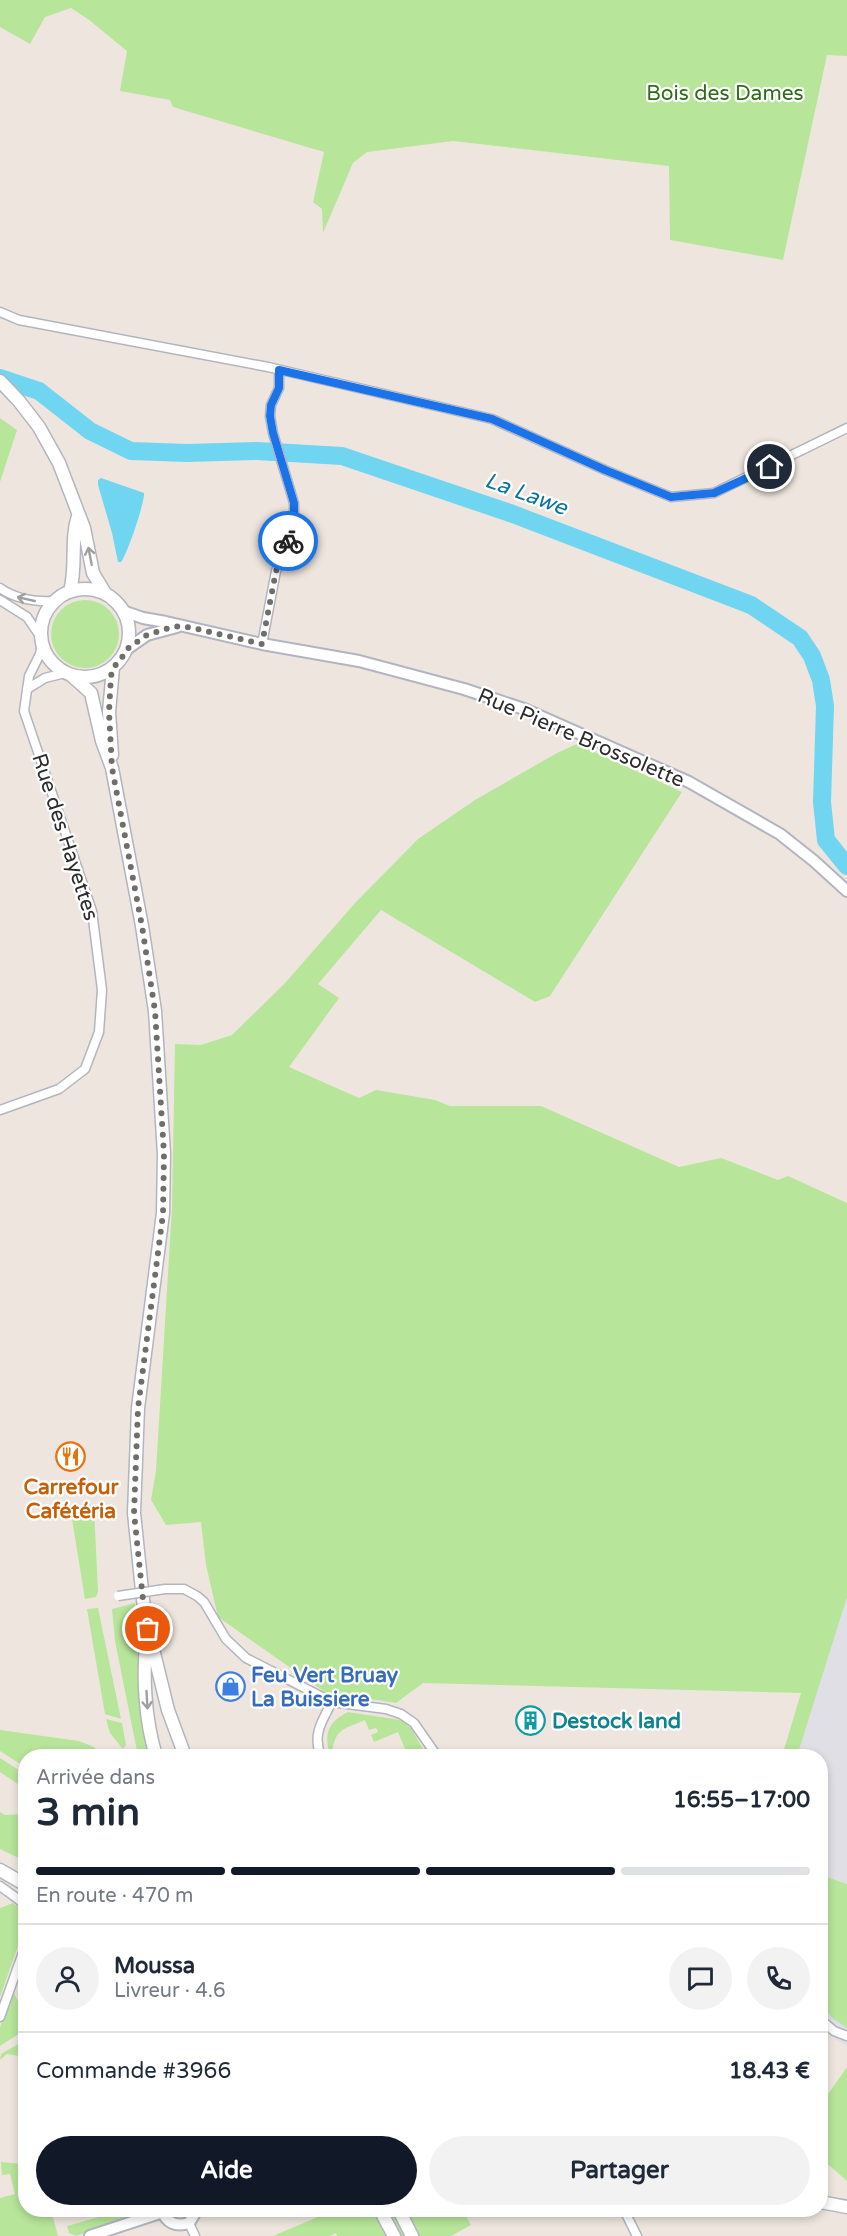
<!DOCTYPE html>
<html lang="fr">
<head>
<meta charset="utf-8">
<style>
	:root { --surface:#fff; --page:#f2f2f3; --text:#1f2937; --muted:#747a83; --line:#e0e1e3; --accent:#111827 }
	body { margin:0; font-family:"Varela Round",sans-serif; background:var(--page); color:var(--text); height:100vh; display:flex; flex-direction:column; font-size:22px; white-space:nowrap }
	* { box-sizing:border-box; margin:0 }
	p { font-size:20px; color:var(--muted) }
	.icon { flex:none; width:33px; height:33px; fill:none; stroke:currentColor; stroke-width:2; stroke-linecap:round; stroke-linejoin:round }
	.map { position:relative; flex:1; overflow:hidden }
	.side { position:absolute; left:18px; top:1749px; width:810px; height:468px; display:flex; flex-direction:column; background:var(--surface); border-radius:24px; box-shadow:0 3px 9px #0003 }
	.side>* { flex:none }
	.pin { position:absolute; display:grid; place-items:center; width:51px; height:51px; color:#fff; margin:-26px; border:3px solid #fff; border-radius:50%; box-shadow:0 2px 6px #0007 }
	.courier { position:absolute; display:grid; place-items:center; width:60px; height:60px; margin:-30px; border:4px solid #1a73e8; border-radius:50%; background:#fff; color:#222; box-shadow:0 2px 8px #0007 }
	.head em { font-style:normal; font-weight:700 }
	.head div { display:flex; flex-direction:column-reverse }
	.head { display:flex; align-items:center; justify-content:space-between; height:102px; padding:0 18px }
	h1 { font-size:39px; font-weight:700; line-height:45px }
	.bar { display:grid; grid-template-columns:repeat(4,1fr); gap:9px 6px; align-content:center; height:72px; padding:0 18px }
	.bar i { height:8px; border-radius:4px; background:var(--line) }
	.bar .current { background:var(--accent) }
	.bar p { grid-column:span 4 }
	.line { display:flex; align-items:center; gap:15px; padding:0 18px; border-top:2px solid var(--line) }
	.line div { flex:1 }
	.round { display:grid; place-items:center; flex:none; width:63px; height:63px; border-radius:32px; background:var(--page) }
	.primary-button { display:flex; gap:12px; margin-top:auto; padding:12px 18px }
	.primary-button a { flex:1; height:69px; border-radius:36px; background:var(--accent); color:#fff; font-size:24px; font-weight:700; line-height:69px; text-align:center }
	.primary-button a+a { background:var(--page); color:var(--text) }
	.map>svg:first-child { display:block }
</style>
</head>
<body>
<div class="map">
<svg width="847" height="2236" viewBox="0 0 847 2236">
	<rect width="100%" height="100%" fill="#eee6de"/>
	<!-- industrial -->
	<path fill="#e0dfe6" d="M847,1574V2046L838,2041L821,2026L820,1756H782Z"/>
	<!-- green -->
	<path fill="#b7e59a" d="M0,0H847V56L827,55L783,260L670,240L669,166L453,141L367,152L353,163L323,233L322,209L313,202L324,152L173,107L170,100L120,91L127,51L88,19L71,8L45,17L30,44L0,27Z
		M0,418L17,430L0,482Z
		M51 634a34 34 0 1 1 68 0a34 34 0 1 1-68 0Z
		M577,744L682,792L550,996L535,1002L381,910L318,984L339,998L289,1067L359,1098L376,1090L435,1100L450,1106H541L679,1167L721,1158L778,1180L788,1176L847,1203V1597L797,1756H782L801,1693L423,1683L396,1703L325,1692L218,1617L206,1565L201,1522L166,1525L151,1500L156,1471L172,1208L175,1044L201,1045L232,1035L286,982L356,902L418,839L475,800L557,753Z
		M92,1505L94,1507L98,1592L96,1597L85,1599L71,1513L68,1509Z
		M135,1603V1633L144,1723L154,1756H138L115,1641L112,1609Z
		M98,1608L121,1719L105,1714L87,1609Z
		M348,1712L401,1720L411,1728L427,1756H408L398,1732L374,1742L371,1735L378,1732L376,1728L369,1730L365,1720C338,1731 336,1730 331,1756C323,1736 327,1722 348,1712Z
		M106,1719L122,1723L126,1745L124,1748H122L110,1733Z
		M0,1730L79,1741L94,1747L102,1756H26L25,1767L0,1751Z
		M0,1758L25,1774V1789L0,1772Z
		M0,1812L5,1815L25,1814V1861L0,1849Z
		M821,1875L847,1884V2028L831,2017L821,2003Z
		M13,1903L24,1913L25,1926L0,1997V1908Z
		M13,1991L25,2016V2030L0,2046V2027Z
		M25,2040V2057L7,2054L0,2060L1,2054Z
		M847,2067V2181L821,2158V2104Z
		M1,2162L23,2164L25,2176L26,2210H51L58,2236H0V2198L15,2194L10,2174L2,2175Z
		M123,2210L126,2219L76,2236L69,2233L67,2226Z
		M326,2210H463L471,2225L451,2236H337L336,2233L329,2236H273L327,2213Z"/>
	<!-- water -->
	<path fill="#6fd5f1" d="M101,478L144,493C145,502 127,555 121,562H118L112,533L98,485V480Z"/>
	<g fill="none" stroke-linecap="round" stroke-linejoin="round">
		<!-- river -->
		<path stroke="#6fd5f1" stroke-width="18" d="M0,378L39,391L90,431L131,451L187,453L257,451L342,456L510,513L751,605L800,638L812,656L821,680L825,706L822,802L826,840L847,866"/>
		<defs>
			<path id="minor" d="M0,312L19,320L268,367L492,419L605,470L671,497L714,493L847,428
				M0,588C17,600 35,602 54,601
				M0,600L27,617L40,636
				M262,644L276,571L294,524V503L273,433L270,416L271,405L279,388V370
				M27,689L45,678L65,673
				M0,1110L59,1089L85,1069L99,1032L102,990L92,911L24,711L29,676L40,654L42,644
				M165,1589H184L197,1596L204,1602L226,1639L246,1658L332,1702L386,1709L401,1714L414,1723L437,1756
				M321,1756C312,1735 322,1721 332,1702
				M0,1886L18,1899L26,1907
				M0,2017L26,1944
				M820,2019L834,2031L847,2036
				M624,2210L637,2236
				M189,2223L195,2236"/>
			<path id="tertiary" d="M123,611L143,618L166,622L262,644L359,661L464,689L524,709L689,782L780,834L814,861L847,891
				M127,649L147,635L177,627
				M162,2210C166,2223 176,2227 189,2223L197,2210
				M90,2236L163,2212"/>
			<path id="secondary" d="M0,381L19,401L39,427L59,463L84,528L93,573L105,593
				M41 633a44 44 0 1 1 88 0a44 44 0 1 1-88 0Z
				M70,591C77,567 70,540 78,516
				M72,676L91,693L102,741L112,768L142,926L155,1011L164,1154L163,1213L138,1408L134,1513L143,1600L148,1629L168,1710L185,1756
				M112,755L109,712L113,668
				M147,1636C142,1674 145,1720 156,1756
				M0,1870L26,1885
				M820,2202L847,2207
				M380,2210L394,2236
				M399,2210L412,2236"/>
		</defs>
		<!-- minor casing -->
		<use href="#minor" stroke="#b2b5c0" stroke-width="11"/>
		<!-- tertiary casing -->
		<use href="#tertiary" stroke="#b2b5c0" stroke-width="14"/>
		<!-- secondary casing -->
		<use href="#secondary" stroke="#b2b5c0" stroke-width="15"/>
		<!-- minor -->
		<use href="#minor" stroke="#fff" stroke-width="8"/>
		<!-- tertiary -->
		<use href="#tertiary" stroke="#fff" stroke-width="10"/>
		<!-- secondary -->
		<use href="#secondary" stroke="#fff" stroke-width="12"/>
		<defs>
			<path id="minor-bridge" d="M118,1596L165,1589"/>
		</defs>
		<!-- minor-bridge casing -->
		<use href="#minor-bridge" stroke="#b2b5c0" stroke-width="11" stroke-linecap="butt"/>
		<!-- minor-bridge -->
		<use href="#minor-bridge" stroke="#fff" stroke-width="8"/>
	</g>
	<!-- one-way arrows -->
	<defs><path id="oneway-shaft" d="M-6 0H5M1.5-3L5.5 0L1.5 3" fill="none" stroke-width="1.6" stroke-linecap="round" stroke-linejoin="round" transform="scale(1.5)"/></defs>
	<g stroke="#a0a0a0">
		<use href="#oneway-shaft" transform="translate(90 556) rotate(-101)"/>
		<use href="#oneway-shaft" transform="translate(26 599) rotate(-167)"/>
		<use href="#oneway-shaft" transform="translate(147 1700) rotate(87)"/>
	</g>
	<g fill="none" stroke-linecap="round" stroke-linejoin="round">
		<!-- done -->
		<path stroke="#706d6a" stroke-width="6" stroke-dasharray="0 10.8" d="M148,1629L143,1600L134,1513L138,1408L163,1214L164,1154L155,1011L142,926L112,768L109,712L111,676L113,668L121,659L127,649L147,635L166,629L180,626L193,628L262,644L276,571L288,541"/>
		<!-- route -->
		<path stroke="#1a73e8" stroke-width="8" d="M288,541L294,525V503L273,433L270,416L271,405L279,388V370L492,419L605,470L671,497L714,493L770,467"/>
	</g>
	<!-- icons -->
	<defs>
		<symbol id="restaurant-ring" viewBox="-11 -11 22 22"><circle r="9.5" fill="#fff" stroke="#e8710a" stroke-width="1.5"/><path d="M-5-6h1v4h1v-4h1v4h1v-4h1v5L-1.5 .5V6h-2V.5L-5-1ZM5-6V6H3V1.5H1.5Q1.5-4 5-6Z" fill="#e8710a"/></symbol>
		<symbol id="shop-ring" viewBox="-11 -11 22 22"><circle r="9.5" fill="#fff" stroke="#3f7fe0" stroke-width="1.5"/><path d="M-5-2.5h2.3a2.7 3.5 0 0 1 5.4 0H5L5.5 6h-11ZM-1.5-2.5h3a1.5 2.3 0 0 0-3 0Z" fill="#3f7fe0"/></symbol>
		<symbol id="building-ring" viewBox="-11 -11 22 22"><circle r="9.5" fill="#fff" stroke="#0f9aa8" stroke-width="1.5"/><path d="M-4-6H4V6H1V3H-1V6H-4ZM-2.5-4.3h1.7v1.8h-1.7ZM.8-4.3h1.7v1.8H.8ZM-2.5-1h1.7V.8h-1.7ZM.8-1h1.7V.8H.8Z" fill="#0f9aa8"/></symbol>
	</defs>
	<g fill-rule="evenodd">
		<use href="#restaurant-ring" x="54" y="1440" width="33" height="33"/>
		<use href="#shop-ring" x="214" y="1670" width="33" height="33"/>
		<use href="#building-ring" x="514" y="1704" width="33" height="33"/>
	</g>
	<g text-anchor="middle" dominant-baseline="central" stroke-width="4.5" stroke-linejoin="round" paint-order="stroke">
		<!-- park labels -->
		<g font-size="21" fill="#2e6c19" stroke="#fff">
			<text x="725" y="93">Bois des Dames</text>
		</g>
		<!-- street labels -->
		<g font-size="21" fill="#2c2c2c" stroke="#fff">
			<text transform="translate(581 738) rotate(23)">Rue Pierre Brossolette</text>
			<text transform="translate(65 837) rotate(72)">Rue des Hayettes</text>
		</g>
		<!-- food labels -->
		<g font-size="21" font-weight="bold" fill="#c56008" stroke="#fff">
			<text x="71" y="1487">Carrefour<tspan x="71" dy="24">Cafétéria</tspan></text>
		</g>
		<!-- shop labels -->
		<g font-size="21" font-weight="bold" fill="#366cbe" stroke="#fff" text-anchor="start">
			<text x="251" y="1675">Feu Vert Bruay<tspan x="251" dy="24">La Buissiere</tspan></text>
		</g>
		<!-- culture labels -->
		<g font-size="21" font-weight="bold" fill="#0d838f" stroke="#fff" text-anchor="start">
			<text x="552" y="1721">Destock land</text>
		</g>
		<!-- water labels -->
		<g font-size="22" font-style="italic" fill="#0b74a1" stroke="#fff">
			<text transform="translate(526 494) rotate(20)">La Lawe</text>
		</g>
	</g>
</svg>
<div class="pin" style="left:148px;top:1629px;background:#ea580c"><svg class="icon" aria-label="bag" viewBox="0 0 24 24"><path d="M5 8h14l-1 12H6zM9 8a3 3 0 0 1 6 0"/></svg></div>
<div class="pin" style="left:770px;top:467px;background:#1f2937"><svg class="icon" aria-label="home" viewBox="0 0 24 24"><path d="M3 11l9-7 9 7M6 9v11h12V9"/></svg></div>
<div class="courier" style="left:288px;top:541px"><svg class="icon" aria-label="bike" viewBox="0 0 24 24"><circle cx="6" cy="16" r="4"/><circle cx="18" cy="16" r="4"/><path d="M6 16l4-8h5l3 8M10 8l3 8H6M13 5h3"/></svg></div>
<section class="side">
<div class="head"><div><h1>3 min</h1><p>Arrivée dans</p></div><em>16:55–17:00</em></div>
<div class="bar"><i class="current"></i><i class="current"></i><i class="current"></i><i></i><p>En route · 470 m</p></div>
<div class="line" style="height:108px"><a class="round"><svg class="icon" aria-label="person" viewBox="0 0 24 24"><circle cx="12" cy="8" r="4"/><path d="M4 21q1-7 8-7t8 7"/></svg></a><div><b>Moussa</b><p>Livreur · 4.6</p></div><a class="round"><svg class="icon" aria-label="chat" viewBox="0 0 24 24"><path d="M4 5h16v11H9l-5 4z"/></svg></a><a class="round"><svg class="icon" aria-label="phone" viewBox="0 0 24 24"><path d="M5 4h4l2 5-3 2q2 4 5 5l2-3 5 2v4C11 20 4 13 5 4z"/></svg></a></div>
<div class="line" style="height:78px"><div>Commande #3966</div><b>18.43 €</b></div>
<div class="primary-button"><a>Aide</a><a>Partager</a></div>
</section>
</div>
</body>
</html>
